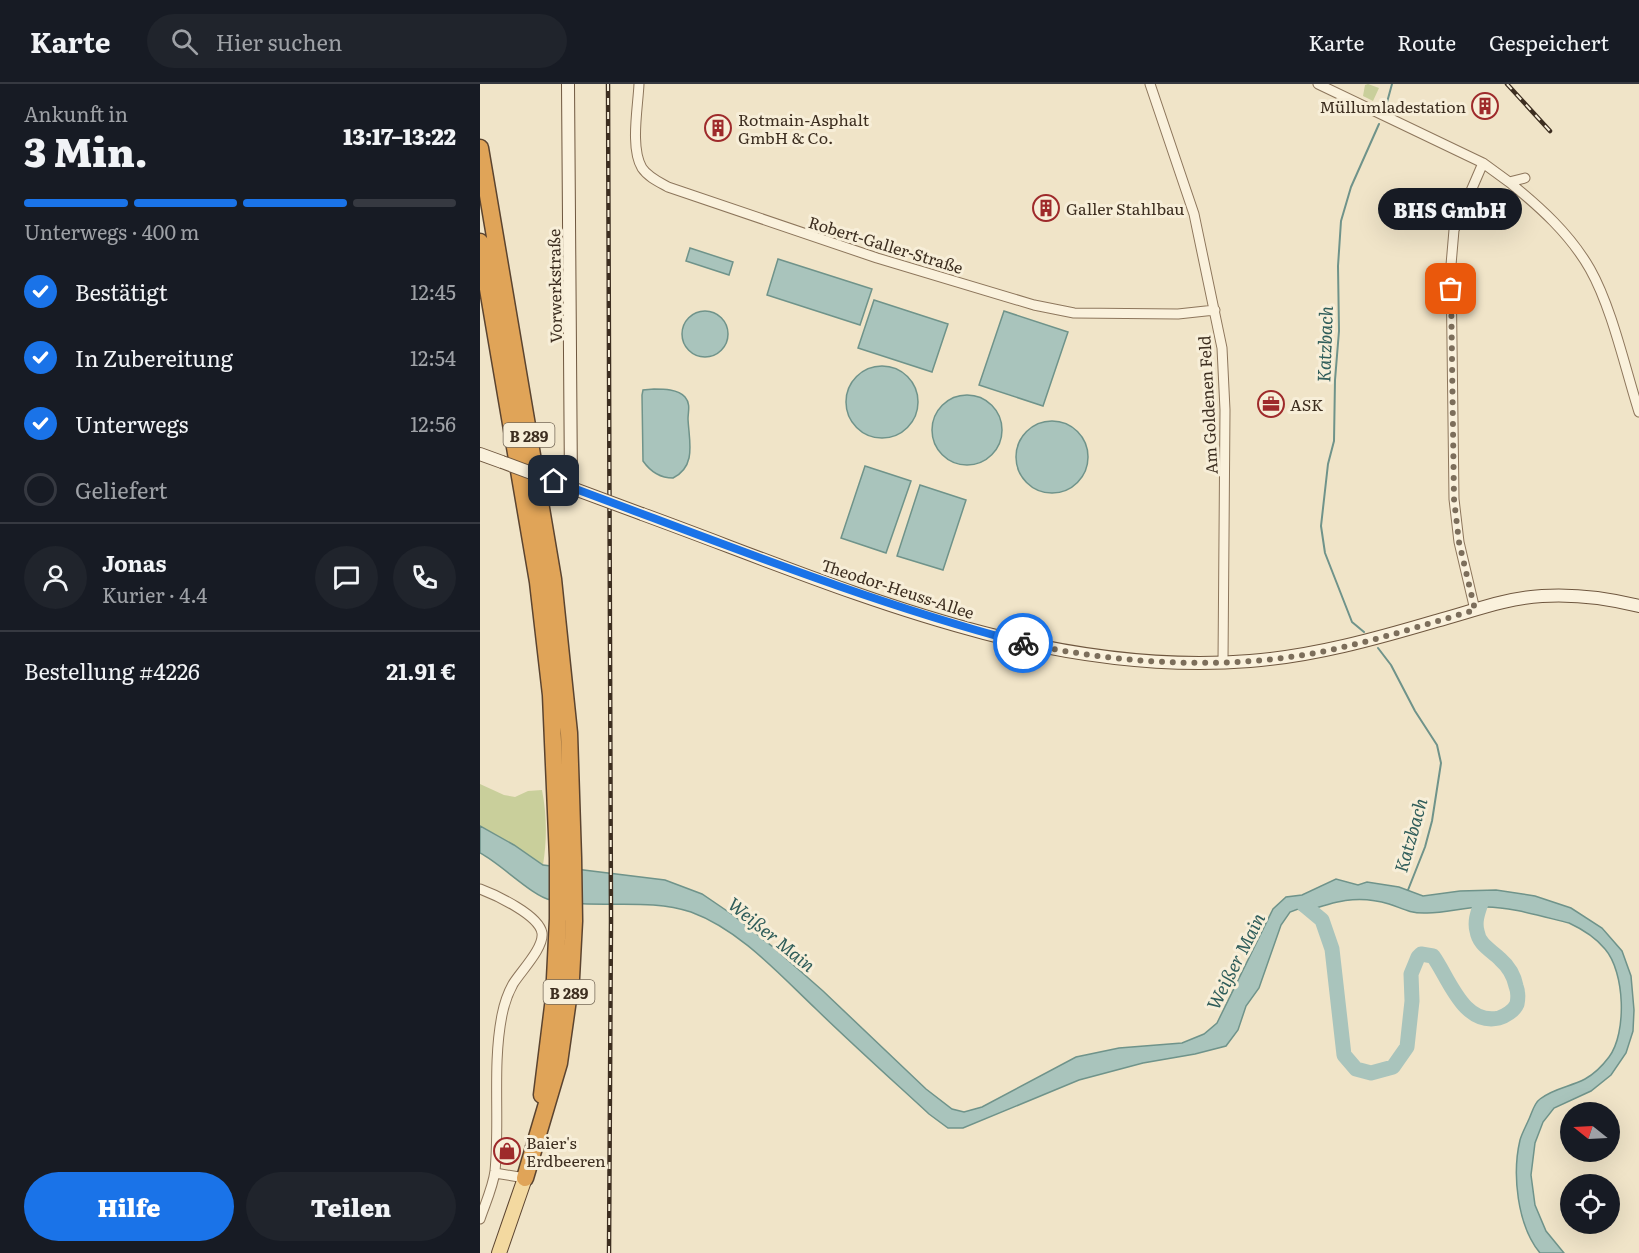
<!DOCTYPE html>
<html lang="de">
<head>
<meta charset="utf-8">
<style>
	:root { --surface:#171b24; --page:#20242c; --text:#f1f3f6; --muted:#9ea1a6; --line:#363941; --accent:#1a73e8 }
	body { margin:0; font-family:Literata,serif; background:var(--page); color:var(--text); height:100vh; display:flex; flex-direction:column; font-size:22px; white-space:nowrap }
	* { box-sizing:border-box; margin:0 }
	p { font-size:20px; color:var(--muted) }
	.icon { flex:none; width:33px; height:33px; fill:none; stroke:currentColor; stroke-width:2; stroke-linecap:round; stroke-linejoin:round }
	.map { position:relative; flex:1; overflow:hidden }
	.drawer { display:flex; flex-direction:column; background:var(--surface); width:480px }
	.drawer>* { flex:none }
	.needle { width:39px; rotate:288deg }
	.tools { position:absolute; left:1080px; top:1018px; display:grid; gap:12px }
	.tools a { display:grid; place-items:center; width:60px; height:60px; border-radius:50%; background:var(--surface); box-shadow:0 6px 24px #0002; font-size:30px }
	.pin { position:absolute; display:grid; place-items:center; width:51px; height:51px; color:#fff; margin:-26px; border-radius:12px; box-shadow:0 3px 9px #0006 }
	.courier { position:absolute; display:grid; place-items:center; width:60px; height:60px; margin:-30px; border:4px solid #1a73e8; border-radius:50%; background:#fff; color:#222; box-shadow:0 2px 8px #0007 }
	.bubble { position:absolute; height:42px; border-radius:21px; background:var(--surface); box-shadow:0 6px 24px #0002; font-size:20px; font-weight:800; line-height:42px; text-align:center }
	.headline em { font-style:normal; font-weight:800 }
	.headline div { display:flex; flex-direction:column-reverse }
	.headline { display:flex; align-items:center; justify-content:space-between; height:102px; padding:0 24px }
	h1 { font-size:39px; font-weight:800; line-height:45px }
	.bar { display:grid; grid-template-columns:repeat(4,1fr); gap:9px 6px; align-content:center; height:72px; padding:0 24px }
	.bar i { height:8px; border-radius:4px; background:var(--line) }
	.bar .selected { background:var(--accent) }
	.bar p { grid-column:span 4 }
	.line { display:flex; align-items:center; gap:15px; padding:0 24px; border-top:2px solid var(--line) }
	.line div { flex:1 }
	.round { display:grid; place-items:center; flex:none; width:63px; height:63px; border-radius:32px; background:var(--page) }
	ol { padding:0 24px; list-style:none }
	li { display:flex; align-items:center; gap:18px; height:66px }
	li p { margin-inline-start:auto }
	li .icon { padding:6px; border-radius:50%; background:var(--accent); color:#fff; stroke-width:4 }
	li:last-child { color:var(--muted) }
	li i { width:33px; height:33px; border:3px solid var(--line); border-radius:50% }
	.action { display:flex; gap:12px; margin-top:auto; padding:12px 24px }
	.action a { flex:1; height:69px; border-radius:36px; background:var(--accent); color:#fff; font-size:24px; font-weight:800; line-height:69px; text-align:center }
	.action a+a { background:var(--page); color:var(--text) }
	header { display:flex; align-items:center; gap:36px; box-sizing:border-box; height:84px; padding:0 30px; background:var(--surface); border-bottom:2px solid var(--line) }
	header strong { font-size:28px }
	nav { display:flex; gap:33px; margin-inline-start:auto; font-size:21px }
	.search { width:420px; height:54px; background:var(--page); display:flex; align-items:center; gap:15px; box-sizing:border-box; padding:0 21px; border-radius:33px; color:var(--muted); font-size:22px }
	main { display:flex; flex:1; min-height:0 }
	.map>svg:first-child { display:block }
</style>
</head>
<body>
<header>
<strong>Karte</strong>
<div class="search"><svg class="icon" aria-label="search" viewBox="0 0 24 24"><circle cx="10" cy="10" r="6"/><path d="M15 15l6 6"/></svg>Hier suchen</div>
<nav><a>Karte</a><a>Route</a><a>Gespeichert</a></nav>
</header>
<main>
<section class="drawer">
<div class="headline"><div><h1>3 Min.</h1><p>Ankunft in</p></div><em>13:17–13:22</em></div>
<div class="bar"><i class="selected"></i><i class="selected"></i><i class="selected"></i><i></i><p>Unterwegs · 400 m</p></div>
<ol>
<li><svg class="icon" aria-label="check" viewBox="0 0 24 24"><path d="M5 12l5 5 9-10"/></svg>Bestätigt<p>12:45</p></li>
<li><svg class="icon" aria-label="check" viewBox="0 0 24 24"><path d="M5 12l5 5 9-10"/></svg>In Zubereitung<p>12:54</p></li>
<li><svg class="icon" aria-label="check" viewBox="0 0 24 24"><path d="M5 12l5 5 9-10"/></svg>Unterwegs<p>12:56</p></li>
<li><i></i>Geliefert</li>
</ol>
<div class="line" style="height:108px"><a class="round"><svg class="icon" aria-label="person" viewBox="0 0 24 24"><circle cx="12" cy="8" r="4"/><path d="M4 21q1-7 8-7t8 7"/></svg></a><div><b>Jonas</b><p>Kurier · 4.4</p></div><a class="round"><svg class="icon" aria-label="chat" viewBox="0 0 24 24"><path d="M4 5h16v11H9l-5 4z"/></svg></a><a class="round"><svg class="icon" aria-label="phone" viewBox="0 0 24 24"><path d="M5 4h4l2 5-3 2q2 4 5 5l2-3 5 2v4C11 20 4 13 5 4z"/></svg></a></div>
<div class="line" style="height:78px"><div>Bestellung #4226</div><b>21.91 €</b></div>
<div class="action"><a>Hilfe</a><a>Teilen</a></div>
</section>
<div class="map">
<svg width="1159" height="1169" viewBox="0 0 1159 1169">
	<rect width="100%" height="100%" fill="#f0e4c8"/>
	<!-- green -->
	<path fill="#c9cf9b" d="M888,0L899,4L893,17L883,12L885,1Z
		M0,700L24,711L35,713L48,707L62,706C67,732 67,756 63,781L34,761L0,742Z"/>
	<!-- water -->
	<path fill="#a9c4bc" stroke="#6f938a" stroke-width="1.5" d="M210,164L253,178L249,191L206,177Z
		M298,175L392,205L380,241L287,211Z
		M394,216L468,240L452,288L378,264Z
		M524,227L588,248L563,322L499,301Z
		M202 250a23 23 0 1 1 46 0a23 23 0 1 1-46 0Z
		M366 318a36 36 0 1 1 72 0a36 36 0 1 1-72 0Z
		M174,305C183,305 198,305 205,313C211,320 208,328 208,335C209,357 217,382 193,394C180,394 170,387 163,377L162,311L163,306Z
		M452 346a35 35 0 1 1 70 0a35 35 0 1 1-70 0Z
		M536 373a36 36 0 1 1 72 0a36 36 0 1 1-72 0Z
		M385,382L431,397L406,469L361,454Z
		M440,401L486,416L463,486L417,472Z
		M0,742L34,761L63,781L185,796L222,810L253,831L293,863L343,907L446,1005L472,1025L484,1028L502,1023L596,973L639,964L702,959L724,950L737,939L793,825L806,813L822,811L856,795L878,801L887,798L919,803L943,812L980,807L1016,806L1055,812L1091,824L1122,844L1142,867L1151,892L1154,926L1153,947L1146,969L1131,991L1111,1007L1074,1024L1063,1038L1055,1059L1051,1091L1055,1121L1066,1147L1084,1169H1060C1037,1141 1032,1090 1040,1056C1042,1049 1046,1042 1049,1035C1052,1029 1054,1019 1060,1015C1074,1004 1090,1003 1105,995C1114,990 1123,981 1129,973C1147,949 1145,888 1125,865C1116,854 1102,845 1089,839C1064,833 1028,822 1003,823C983,823 964,830 944,829C928,829 922,824 909,820C877,810 853,818 824,828L818,825L810,828L801,841L779,904L766,922L758,946L746,962L715,970L663,979L599,996L483,1044H468L449,1030C411,995 373,961 336,925C299,890 260,846 211,828C166,813 118,826 71,816C53,813 20,779 0,769Z"/>
	<g fill="none" stroke-linecap="round" stroke-linejoin="round">
		<!-- stream -->
		<path stroke="#6f938a" stroke-width="2" d="M906,22L912,0
			M884,548L872,538L845,469L841,442L848,380L854,357L855,296L859,247L858,182L861,137L871,103L899,40
			M898,564L911,581L935,627L957,661L961,679L952,737L945,763L928,806"/>
		<!-- river -->
		<path stroke="#a9c4bc" stroke-width="15" d="M824,821L842,836L852,865L864,971L876,985L891,989L913,983L927,963L932,917L931,890L938,873L941,870L953,872C969,894 983,942 1019,934C1025,932 1034,927 1037,920C1038,915 1038,907 1036,902C1034,892 1028,882 1020,875C1011,866 999,861 997,847C994,836 999,826 1002,816"/>
		<defs>
			<path id="street" d="M159,0C158,23 150,64 162,84C168,93 179,98 188,103L397,174L554,221L594,229L698,230L735,226
				M670,0L714,130L742,264L745,326L743,578
				M838,0L1003,79L1029,98L1045,94
				M1029,98C1060,123 1090,150 1110,185C1132,224 1145,284 1159,328
				M995,526L979,458L974,415L971,181L974,146L1003,79
				M0,805C16,811 59,831 62,849C64,864 41,887 33,900C28,909 24,921 22,931C12,982 20,1035 15,1087C13,1103 5,1120 0,1135
				M15,1089L45,1094"/>
			<path id="secondary" d="M88,0L91,403
				M0,370L22,378
				M162,430C357,501 557,594 770,577C834,572 895,555 956,537C990,528 1026,514 1062,512C1094,510 1127,514 1159,522"/>
			<path id="primary" d="M19,1169L45,1094"/>
			<path id="highway" d="M0,64L73,495L89,649L93,774L94,837L91,894L79,979L45,1094
				M0,158L58,498L71,611L78,774V835L74,914L62,1011"/>
		</defs>
		<!-- street casing -->
		<use href="#street" stroke="#8d765c" stroke-width="11"/>
		<!-- secondary casing -->
		<use href="#secondary" stroke="#6f573f" stroke-width="14"/>
		<!-- primary casing -->
		<use href="#primary" stroke="#5b4430" stroke-width="16"/>
		<!-- highway casing -->
		<use href="#highway" stroke="#5b4430" stroke-width="19"/>
		<!-- street -->
		<use href="#street" stroke="#faf1dc" stroke-width="9"/>
		<!-- secondary -->
		<use href="#secondary" stroke="#faf1dc" stroke-width="12"/>
		<!-- primary -->
		<use href="#primary" stroke="#f3d9a0" stroke-width="14"/>
		<!-- highway -->
		<use href="#highway" stroke="#e0a458" stroke-width="16"/>
		<defs>
			<path id="rail" d="M128,0L131,836L129,1169
				M1027,0L1070,47"/>
		</defs>
		<!-- rail casing -->
		<use href="#rail" stroke="#3d2e20" stroke-width="4.5"/>
		<!-- rail -->
		<use href="#rail" stroke="#f7eed8" stroke-width="2" stroke-dasharray="7" stroke-linecap="butt"/>
		<defs>
			<path id="secondary-bridge" d="M22,378L162,430"/>
		</defs>
		<!-- secondary-bridge casing -->
		<use href="#secondary-bridge" stroke="#6f573f" stroke-width="14" stroke-linecap="butt"/>
		<!-- secondary-bridge -->
		<use href="#secondary-bridge" stroke="#faf1dc" stroke-width="12"/>
	</g>
	<g fill="none" stroke-linecap="round" stroke-linejoin="round">
		<!-- done -->
		<path stroke="#7c6e5b" stroke-width="6" stroke-dasharray="0 10.8" d="M543,559C650,582 765,588 872,561C913,551 954,538 995,526L979,458L974,415L971,205"/>
		<!-- route -->
		<path stroke="#1a73e8" stroke-width="8" d="M74,397C229,454 383,517 543,559"/>
	</g>
	<!-- icons -->
	<defs>
		<symbol id="building-ring" viewBox="-11 -11 22 22"><circle r="9.5" fill="#f7eed8" stroke="#9e2a2b" stroke-width="1.5"/><path d="M-4-6H4V6H1V3H-1V6H-4ZM-2.5-4.3h1.7v1.8h-1.7ZM.8-4.3h1.7v1.8H.8ZM-2.5-1h1.7V.8h-1.7ZM.8-1h1.7V.8H.8Z" fill="#9e2a2b"/></symbol>
		<symbol id="office-ring" viewBox="-11 -11 22 22"><circle r="9.5" fill="#f7eed8" stroke="#9e2a2b" stroke-width="1.5"/><path d="M-6-3h4V-5.5h4V-3h4V5H-6ZM-1-4.5V-3h2v-1.5ZM-6 0V1H6V0Z" fill="#9e2a2b"/></symbol>
		<symbol id="shop-ring" viewBox="-11 -11 22 22"><circle r="9.5" fill="#f7eed8" stroke="#9e2a2b" stroke-width="1.5"/><path d="M-5-2.5h2.3a2.7 3.5 0 0 1 5.4 0H5L5.5 6h-11ZM-1.5-2.5h3a1.5 2.3 0 0 0-3 0Z" fill="#9e2a2b"/></symbol>
	</defs>
	<g fill-rule="evenodd">
		<use href="#building-ring" x="990" y="7" width="30" height="30"/>
		<use href="#building-ring" x="223" y="29" width="30" height="30"/>
		<use href="#building-ring" x="551" y="109" width="30" height="30"/>
		<use href="#office-ring" x="776" y="305" width="30" height="30"/>
		<use href="#shop-ring" x="12" y="1052" width="30" height="30"/>
	</g>
	<g text-anchor="middle" dominant-baseline="central" stroke-width="6" stroke-linejoin="round" paint-order="stroke">
		<!-- shield labels -->
		<g fill="#f7eed8" stroke="#756857" stroke-width="1.5">
			<rect x="23.5" y="339" width="51" height="24" rx="4.5"/>
			<rect x="63.5" y="896" width="51" height="24" rx="4.5"/>
		</g>
		<g font-size="15" font-weight="bold" fill="#3d2e20">
			<text x="49" y="351">B 289</text>
			<text x="89" y="908">B 289</text>
		</g>
		<!-- poi labels -->
		<g font-size="16" fill="#3d2e20" stroke="#f7eed8" text-anchor="start">
			<text x="986" y="22" text-anchor="end">Müllumladestation</text>
			<text x="258" y="35">Rotmain-Asphalt<tspan x="258" dy="18">GmbH &amp; Co.</tspan></text>
			<text x="586" y="124">Galler Stahlbau</text>
			<text x="810" y="320">ASK</text>
			<text x="46" y="1058">Baier's<tspan x="46" dy="18">Erdbeeren</tspan></text>
		</g>
		<!-- street labels -->
		<g font-size="16" fill="#3d2e20" stroke="#f7eed8">
			<text transform="translate(406 160) rotate(17)">Robert-Galler-Straße</text>
			<text transform="translate(74 202) rotate(-91)">Vorwerkstraße</text>
			<text transform="translate(727 321) rotate(-93)">Am Goldenen Feld</text>
			<text transform="translate(418 504) rotate(18)">Theodor-Heuss-Allee</text>
		</g>
		<!-- water labels -->
		<g font-size="18" font-style="italic" fill="#2f5d5a" stroke="#f7eed8">
			<text transform="translate(844 260) rotate(-88)">Katzbach</text>
			<text transform="translate(930 751) rotate(-74)">Katzbach</text>
			<text transform="translate(292 850) rotate(39)">Weißer Main</text>
			<text transform="translate(755 877) rotate(-63)">Weißer Main</text>
		</g>
	</g>
</svg>
<div class="tools">
<a><svg class="needle" viewBox="-14 -14 28 28"><path d="M0-13l5 13h-10z" fill="#e53935"/><path d="M0 13l5-13h-10z" fill="#9ea1a6"/></svg></a>
<a><svg class="icon" aria-label="locate" viewBox="0 0 24 24"><circle cx="12" cy="12" r="6"/><path d="M12 2v4M12 18v4M2 12h4M18 12h4"/></svg></a>
</div>
<div class="pin" style="left:971px;top:205px;background:#ea580c"><svg class="icon" aria-label="bag" viewBox="0 0 24 24"><path d="M5 8h14l-1 12H6zM9 8a3 3 0 0 1 6 0"/></svg></div>
<div class="pin" style="left:74px;top:397px;background:#1f2937"><svg class="icon" aria-label="home" viewBox="0 0 24 24"><path d="M3 11l9-7 9 7M6 9v11h12V9"/></svg></div>
<div class="courier" style="left:543px;top:559px"><svg class="icon" aria-label="bike" viewBox="0 0 24 24"><circle cx="6" cy="16" r="4"/><circle cx="18" cy="16" r="4"/><path d="M6 16l4-8h5l3 8M10 8l3 8H6M13 5h3"/></svg></div>
<div class="bubble" style="left:898px;top:104px;width:144px">BHS GmbH</div>
</div>
</main>
</body>
</html>
